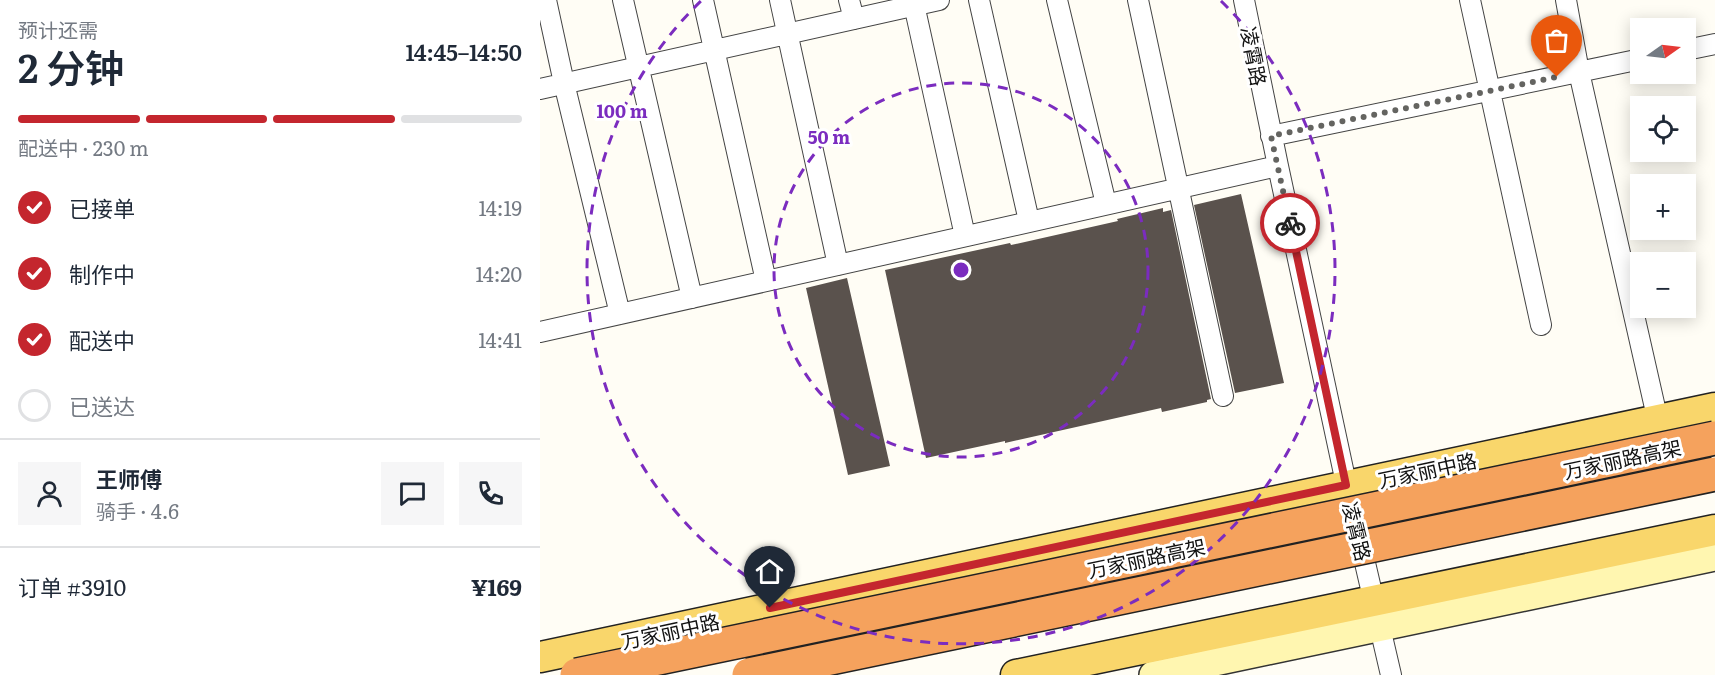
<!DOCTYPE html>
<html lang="zh">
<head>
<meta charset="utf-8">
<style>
	:root { --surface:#fff; --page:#f6f6f7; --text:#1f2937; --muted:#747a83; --line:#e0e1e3; --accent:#c4262e }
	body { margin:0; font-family:Literata,"Noto Sans SC",serif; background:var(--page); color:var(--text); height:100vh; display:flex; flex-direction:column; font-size:22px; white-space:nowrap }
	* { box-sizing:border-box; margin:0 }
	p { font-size:20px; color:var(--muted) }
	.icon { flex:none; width:33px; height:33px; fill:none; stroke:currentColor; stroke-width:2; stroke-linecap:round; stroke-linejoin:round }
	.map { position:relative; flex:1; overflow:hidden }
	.sheet { display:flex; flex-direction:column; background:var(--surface); width:540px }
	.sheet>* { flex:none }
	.needle { width:39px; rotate:76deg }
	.tools { position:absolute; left:1090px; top:18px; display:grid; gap:12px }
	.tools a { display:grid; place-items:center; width:66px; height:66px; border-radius:0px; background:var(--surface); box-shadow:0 3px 15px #0003; font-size:30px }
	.pin { position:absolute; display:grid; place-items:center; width:51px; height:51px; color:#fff; margin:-62px -26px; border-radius:50% 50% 50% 0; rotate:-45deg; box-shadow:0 0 6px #0007 }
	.pin .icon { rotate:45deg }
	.courier { position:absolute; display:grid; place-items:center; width:60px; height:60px; margin:-30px; border:4px solid #c4262e; border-radius:50%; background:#fff; color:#222; box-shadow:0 2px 8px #0007 }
	.overview em { font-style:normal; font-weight:600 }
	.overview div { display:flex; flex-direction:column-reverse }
	.overview { display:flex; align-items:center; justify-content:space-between; height:102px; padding:0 18px }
	h1 { font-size:39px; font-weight:600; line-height:45px }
	.bar { display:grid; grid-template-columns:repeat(4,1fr); gap:9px 6px; align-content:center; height:72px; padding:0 18px }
	.bar i { height:8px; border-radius:4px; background:var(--line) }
	.bar .active { background:var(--accent) }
	.bar p { grid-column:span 4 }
	.line { display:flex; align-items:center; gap:15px; padding:0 18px; border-top:2px solid var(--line) }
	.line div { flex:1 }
	.round { display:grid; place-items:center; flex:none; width:63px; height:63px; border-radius:0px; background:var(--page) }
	ol { padding:0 18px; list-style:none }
	li { display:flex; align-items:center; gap:18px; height:66px }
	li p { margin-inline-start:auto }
	li .icon { padding:6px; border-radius:50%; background:var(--accent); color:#fff; stroke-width:4 }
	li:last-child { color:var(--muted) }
	li i { width:33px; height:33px; border:3px solid var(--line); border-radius:50% }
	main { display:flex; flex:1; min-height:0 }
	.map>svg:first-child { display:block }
</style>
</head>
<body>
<main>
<section class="sheet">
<div class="overview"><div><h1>2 分钟</h1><p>预计还需</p></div><em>14:45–14:50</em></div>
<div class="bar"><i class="active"></i><i class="active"></i><i class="active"></i><i></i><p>配送中 · 230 m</p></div>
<ol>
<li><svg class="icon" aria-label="check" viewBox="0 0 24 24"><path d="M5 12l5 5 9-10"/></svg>已接单<p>14:19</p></li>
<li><svg class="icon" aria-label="check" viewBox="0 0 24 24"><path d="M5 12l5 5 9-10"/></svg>制作中<p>14:20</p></li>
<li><svg class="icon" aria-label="check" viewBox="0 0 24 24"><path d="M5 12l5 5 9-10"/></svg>配送中<p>14:41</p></li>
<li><i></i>已送达</li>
</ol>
<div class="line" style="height:108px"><a class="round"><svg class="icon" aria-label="person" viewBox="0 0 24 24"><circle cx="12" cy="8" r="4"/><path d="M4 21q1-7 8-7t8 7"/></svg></a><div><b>王师傅</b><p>骑手 · 4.6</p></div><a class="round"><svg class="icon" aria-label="chat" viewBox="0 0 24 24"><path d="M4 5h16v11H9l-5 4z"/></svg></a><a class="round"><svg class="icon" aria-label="phone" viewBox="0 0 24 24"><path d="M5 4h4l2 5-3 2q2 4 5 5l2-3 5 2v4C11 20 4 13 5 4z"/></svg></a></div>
<div class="line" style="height:78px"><div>订单 #3910</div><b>¥169</b></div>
</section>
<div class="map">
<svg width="1175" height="675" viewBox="0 0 1175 675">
	<rect width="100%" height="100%" fill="#fffdf5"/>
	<!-- building -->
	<path fill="#5a524d" d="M701,194L744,383L695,393L654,205Z
		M623,208V212L631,210L671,399L667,400V402L622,412L621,408L465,443V441L386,458L345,270L470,243L471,245L578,221L577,219Z
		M307,278L350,466L308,475L266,288Z"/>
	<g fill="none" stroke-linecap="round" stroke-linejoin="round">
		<defs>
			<path id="street" d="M6,0L24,83L80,314
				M83,0L152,298
				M163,0L226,281
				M240,0L298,265
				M309,0L314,19
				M373,0L425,236
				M439,0L489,221
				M517,0L566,204
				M598,0L683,396
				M704,0L738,166L809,497
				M930,0L1001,325
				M1026,0L1039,72L1118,421
				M1146,50L1175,44
				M0,89L399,0
				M731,136L1101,59
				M0,332L738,166
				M819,537L851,675"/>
			<path id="secondary" d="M613,675L1175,557"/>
			<path id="primary" d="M0,657L1175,408
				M476,675L1175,530"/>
		</defs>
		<!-- street casing -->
		<use href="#street" stroke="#444" stroke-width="22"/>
		<!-- secondary casing -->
		<use href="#secondary" stroke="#333" stroke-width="30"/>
		<!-- primary casing -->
		<use href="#primary" stroke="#222" stroke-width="33"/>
		<!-- street -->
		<use href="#street" stroke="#fff" stroke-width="20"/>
		<!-- secondary -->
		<use href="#secondary" stroke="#fff6b0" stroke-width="27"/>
		<!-- primary -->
		<use href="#primary" stroke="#f9d66b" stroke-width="30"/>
		<defs>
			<path id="highway-bridge" d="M37,675L1175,438
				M209,675L1175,474"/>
		</defs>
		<!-- highway-bridge casing -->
		<use href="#highway-bridge" stroke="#222" stroke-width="36" stroke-linecap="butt"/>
		<!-- highway-bridge -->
		<use href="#highway-bridge" stroke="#f5a25d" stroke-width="33"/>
	</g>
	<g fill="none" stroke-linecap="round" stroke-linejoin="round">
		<!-- done -->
		<path stroke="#646461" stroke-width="6" stroke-dasharray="0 10.8" d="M750,223L731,136L1017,77"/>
		<!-- route -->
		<path stroke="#c4262e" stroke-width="8" d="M230,608L806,485L750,223"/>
	</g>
	<!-- distance rings -->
	<g fill="none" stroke="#7b2cbf" stroke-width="3" stroke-dasharray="10 8">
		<circle cx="421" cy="270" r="187"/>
		<path d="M681 1A374 374 0 1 1 161 1"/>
	</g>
	<g text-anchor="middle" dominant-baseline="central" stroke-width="6" stroke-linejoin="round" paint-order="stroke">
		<!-- street labels -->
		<g font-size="20" fill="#111" stroke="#fff">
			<text transform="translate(715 56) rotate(79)">凌霄路</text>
			<text transform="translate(1082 458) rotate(-12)">万家丽路高架</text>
			<text transform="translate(887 469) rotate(-12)">万家丽中路</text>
			<text transform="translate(818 531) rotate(76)">凌霄路</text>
			<text transform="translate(606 557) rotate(-12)">万家丽路高架</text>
			<text transform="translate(130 630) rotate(-12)">万家丽中路</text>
		</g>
	</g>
	<circle cx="421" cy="270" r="9" fill="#7b2cbf" stroke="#fff" stroke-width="3"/>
	<g font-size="18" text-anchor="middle" font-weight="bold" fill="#7b2cbf" stroke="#fff" stroke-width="6" stroke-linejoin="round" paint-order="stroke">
		<text x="82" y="118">100 m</text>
		<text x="289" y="144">50 m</text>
	</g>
</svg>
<div class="tools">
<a><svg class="needle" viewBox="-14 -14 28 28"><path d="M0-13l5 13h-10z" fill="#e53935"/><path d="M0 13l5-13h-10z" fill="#747a83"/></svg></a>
<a><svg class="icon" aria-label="locate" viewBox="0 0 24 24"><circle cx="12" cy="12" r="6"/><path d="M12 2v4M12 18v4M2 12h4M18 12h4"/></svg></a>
<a>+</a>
<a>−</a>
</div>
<div class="pin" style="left:1017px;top:77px;background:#ea580c"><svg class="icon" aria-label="bag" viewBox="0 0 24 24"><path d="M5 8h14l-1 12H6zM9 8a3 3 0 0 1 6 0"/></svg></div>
<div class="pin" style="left:230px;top:608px;background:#1f2937"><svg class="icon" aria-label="home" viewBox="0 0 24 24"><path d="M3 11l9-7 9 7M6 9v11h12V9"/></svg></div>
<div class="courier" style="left:750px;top:223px"><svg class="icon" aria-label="bike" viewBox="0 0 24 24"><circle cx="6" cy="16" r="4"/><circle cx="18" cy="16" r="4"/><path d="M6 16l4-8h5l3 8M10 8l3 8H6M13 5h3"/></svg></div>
</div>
</main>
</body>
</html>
